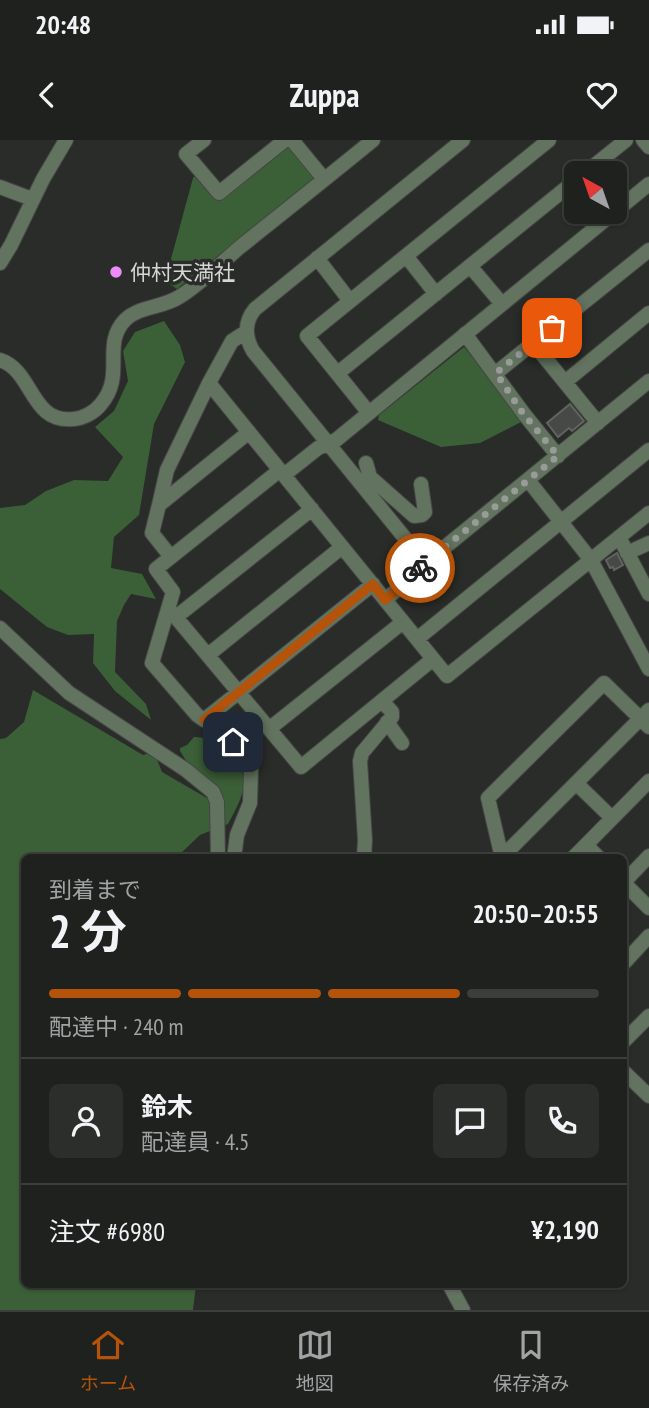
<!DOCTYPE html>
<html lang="ja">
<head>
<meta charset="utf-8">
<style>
	:root { --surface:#1f211e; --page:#2c2e2b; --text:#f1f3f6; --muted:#a1a3a4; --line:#3c3e3c; --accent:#b45309 }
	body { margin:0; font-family:"PT Sans Narrow","Noto Sans JP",sans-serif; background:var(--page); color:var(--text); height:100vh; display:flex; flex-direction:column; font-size:26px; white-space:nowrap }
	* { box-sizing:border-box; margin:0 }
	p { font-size:23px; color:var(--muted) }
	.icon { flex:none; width:38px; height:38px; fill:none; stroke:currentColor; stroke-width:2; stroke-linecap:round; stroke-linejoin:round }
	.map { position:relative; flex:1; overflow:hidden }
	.drawer { position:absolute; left:21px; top:714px; width:606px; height:434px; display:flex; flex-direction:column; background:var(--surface); border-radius:10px; box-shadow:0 2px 5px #0004,0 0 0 2px var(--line) }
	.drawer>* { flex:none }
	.needle { width:46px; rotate:320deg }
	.tools { position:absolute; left:564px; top:21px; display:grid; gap:14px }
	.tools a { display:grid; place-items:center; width:63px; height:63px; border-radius:10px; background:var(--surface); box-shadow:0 2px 5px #0004,0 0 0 2px var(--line); font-size:35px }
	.pin { position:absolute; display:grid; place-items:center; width:60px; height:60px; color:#fff; margin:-30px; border-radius:14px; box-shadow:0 4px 10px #0006 }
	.courier { position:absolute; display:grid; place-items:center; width:70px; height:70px; margin:-35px; border:5px solid #b45309; border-radius:50%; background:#fff; color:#222; box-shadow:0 2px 9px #0007 }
	.headline em { font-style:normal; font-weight:700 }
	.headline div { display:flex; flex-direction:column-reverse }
	.headline { display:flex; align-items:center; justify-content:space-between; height:119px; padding:0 28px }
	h1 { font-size:46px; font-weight:700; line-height:52px }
	.bar { display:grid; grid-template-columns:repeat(4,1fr); gap:10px 7px; align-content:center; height:84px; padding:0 28px }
	.bar i { height:9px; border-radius:5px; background:var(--line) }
	.bar .active { background:var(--accent) }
	.bar p { grid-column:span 4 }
	.line { display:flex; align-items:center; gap:18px; padding:0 28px; border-top:2px solid var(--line) }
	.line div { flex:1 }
	.round { display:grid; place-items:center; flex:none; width:74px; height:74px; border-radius:10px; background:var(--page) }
	.status { display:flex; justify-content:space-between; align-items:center; height:49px; padding:0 35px; background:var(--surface); direction:ltr }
	.status svg { height:19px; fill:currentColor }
	header { display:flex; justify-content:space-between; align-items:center; height:91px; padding:0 28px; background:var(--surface); font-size:32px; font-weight:700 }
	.tabs { display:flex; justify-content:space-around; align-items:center; height:98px; border-top:2px solid var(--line); background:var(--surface); font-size:19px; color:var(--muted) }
	.tabs a { display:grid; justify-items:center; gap:4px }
	.tabs .active { color:var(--accent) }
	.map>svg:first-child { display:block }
</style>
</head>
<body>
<div class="status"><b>20:48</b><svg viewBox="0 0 49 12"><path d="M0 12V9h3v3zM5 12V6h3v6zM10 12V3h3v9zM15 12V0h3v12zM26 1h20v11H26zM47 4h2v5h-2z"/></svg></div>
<header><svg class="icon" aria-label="back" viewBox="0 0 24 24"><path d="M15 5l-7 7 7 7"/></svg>Zuppa<svg class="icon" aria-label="heart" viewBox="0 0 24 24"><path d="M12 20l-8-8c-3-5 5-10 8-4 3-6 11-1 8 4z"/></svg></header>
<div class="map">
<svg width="649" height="1170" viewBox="0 0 649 1170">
	<rect width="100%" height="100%" fill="#292c28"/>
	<!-- green -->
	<path fill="#3b5f37" d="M287,5L314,33V38L177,149L165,141L193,38L197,34L220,60Z
		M164,181L180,205L185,222L154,284L139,375L114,397L111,428L142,434L156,459L131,454L124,465L117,481L115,532L146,564L151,580L115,551L93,523L94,494L68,495L47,487L0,449V368L25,365L46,351L74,340L108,341L123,317L95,287L114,271L128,241L123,211L135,192Z
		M464,207L492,241L521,282L480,303L441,307L378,280L379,275Z
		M33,550L143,615L154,612L162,632L207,658L205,651L180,611V608L187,605L194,597C210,595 241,621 244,637C247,649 234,674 228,684L200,695L177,717L24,718V1144L196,1145L193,1170H0V599L6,598L24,582Z"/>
	<!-- building -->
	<path fill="#464945" stroke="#60635f" stroke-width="2" d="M570,264L584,281L572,291L569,288L558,297L547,283Z
		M617,413L623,425L614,430L613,427L610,428L606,420Z"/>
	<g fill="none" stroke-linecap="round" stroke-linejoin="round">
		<defs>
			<path id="minor" d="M204,0L186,14L219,53L285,0
				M292,0L324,39
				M463,0L255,169C244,182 245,197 253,211L413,408C424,417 434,415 445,407L649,241
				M643,0L649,7
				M585,33L626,0
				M0,47L32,59
				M406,116L436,154
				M317,118L350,161
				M0,123L11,105L43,39L66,0
				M470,126L502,164
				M465,194L524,274L558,316
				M533,203L598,283
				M0,220C34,231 30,284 74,279C84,278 95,272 101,264C126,235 101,205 125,180C139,166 162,168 179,157C199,145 221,123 240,107C285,71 329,36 373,0
				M338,233L576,40
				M496,233L649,110
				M565,242L649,173
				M209,243L447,536L649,373
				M369,273L307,196L549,0
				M366,323L370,337L414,376L422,375L425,372L421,344
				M284,335L318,308L336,300L649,44
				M528,340L591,420L649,529
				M159,365L167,330L209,243L232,201L246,192
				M619,397L649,454
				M627,413L649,403
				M171,417L152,393L159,365L249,292
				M385,460L419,431L425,414
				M169,469L301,627L433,519
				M176,477L312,369
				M0,488L69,553L186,630L213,652L217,662L218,718
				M417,499L649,310
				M208,515L342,407
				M204,580L373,444
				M387,582L402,603
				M269,589L403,482
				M576,643L612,678
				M586,705L599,718
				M502,717L649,570
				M234,718L237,695L250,663L251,630L243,614L217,585L204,580L197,575L152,523L173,452L156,429L280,330
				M364,718L365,700L360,621L362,613L392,577V572L382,561
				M502,718L488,658L604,543L649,587
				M573,718L649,641
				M623,742L649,768
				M623,743L649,716
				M623,824L649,796
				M623,902L649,876
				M623,931L649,956
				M449,1144L463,1170"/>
		</defs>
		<!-- minor casing -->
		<use href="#minor" stroke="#454744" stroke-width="16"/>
		<!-- minor -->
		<use href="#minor" stroke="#62735f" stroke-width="14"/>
	</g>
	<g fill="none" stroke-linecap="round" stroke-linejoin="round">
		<!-- done -->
		<path stroke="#999b98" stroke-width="7" stroke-dasharray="0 12.6" d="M420,428L425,414L435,413L445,407L558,316L522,272L496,233L552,188"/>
		<!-- route -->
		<path stroke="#b45309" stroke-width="9" d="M233,602L217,585L204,580L373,444L385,460L419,431L420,428"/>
	</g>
	<!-- markers -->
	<circle fill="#ec8cfb" stroke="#292c28" stroke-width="2.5" cx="116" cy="132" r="7"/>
	<g text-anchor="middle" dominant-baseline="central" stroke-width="7" stroke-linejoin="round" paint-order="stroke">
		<!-- poi labels -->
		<g font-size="21" fill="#d5d7d4" stroke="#292c28" text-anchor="start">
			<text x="130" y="132">仲村天満社</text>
		</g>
	</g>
</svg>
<div class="tools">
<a><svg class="needle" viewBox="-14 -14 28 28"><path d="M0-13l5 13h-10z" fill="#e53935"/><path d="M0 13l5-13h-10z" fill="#a1a3a4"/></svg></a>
</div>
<div class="pin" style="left:552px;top:188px;background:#ea580c"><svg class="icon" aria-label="bag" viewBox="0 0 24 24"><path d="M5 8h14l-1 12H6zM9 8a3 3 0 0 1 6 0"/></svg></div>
<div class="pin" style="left:233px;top:602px;background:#1f2937"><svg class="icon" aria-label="home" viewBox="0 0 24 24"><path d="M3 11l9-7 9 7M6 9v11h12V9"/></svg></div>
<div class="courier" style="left:420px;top:428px"><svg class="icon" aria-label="bike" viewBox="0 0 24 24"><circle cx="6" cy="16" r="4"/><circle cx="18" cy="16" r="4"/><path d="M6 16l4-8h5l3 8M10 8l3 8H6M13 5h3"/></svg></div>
<section class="drawer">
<div class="headline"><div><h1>2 分</h1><p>到着まで</p></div><em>20:50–20:55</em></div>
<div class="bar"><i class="active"></i><i class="active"></i><i class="active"></i><i></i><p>配達中 · 240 m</p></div>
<div class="line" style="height:126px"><a class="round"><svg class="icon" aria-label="person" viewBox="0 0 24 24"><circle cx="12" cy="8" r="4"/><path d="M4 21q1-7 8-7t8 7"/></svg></a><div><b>鈴木</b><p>配達員 · 4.5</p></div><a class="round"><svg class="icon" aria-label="chat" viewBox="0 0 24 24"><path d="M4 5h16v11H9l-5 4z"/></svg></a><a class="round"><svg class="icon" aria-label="phone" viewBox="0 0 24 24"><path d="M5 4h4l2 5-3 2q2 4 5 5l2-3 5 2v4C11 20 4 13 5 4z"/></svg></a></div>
<div class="line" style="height:91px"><div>注文 #6980</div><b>¥2,190</b></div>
</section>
</div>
<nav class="tabs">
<a class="active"><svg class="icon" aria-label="home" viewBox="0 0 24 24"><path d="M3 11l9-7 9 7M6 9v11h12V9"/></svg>ホーム</a>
<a><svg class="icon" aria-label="map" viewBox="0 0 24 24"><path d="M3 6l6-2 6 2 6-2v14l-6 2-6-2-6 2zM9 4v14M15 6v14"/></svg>地図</a>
<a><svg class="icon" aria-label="saved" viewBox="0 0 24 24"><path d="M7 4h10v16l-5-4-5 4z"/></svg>保存済み</a>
</nav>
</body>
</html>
